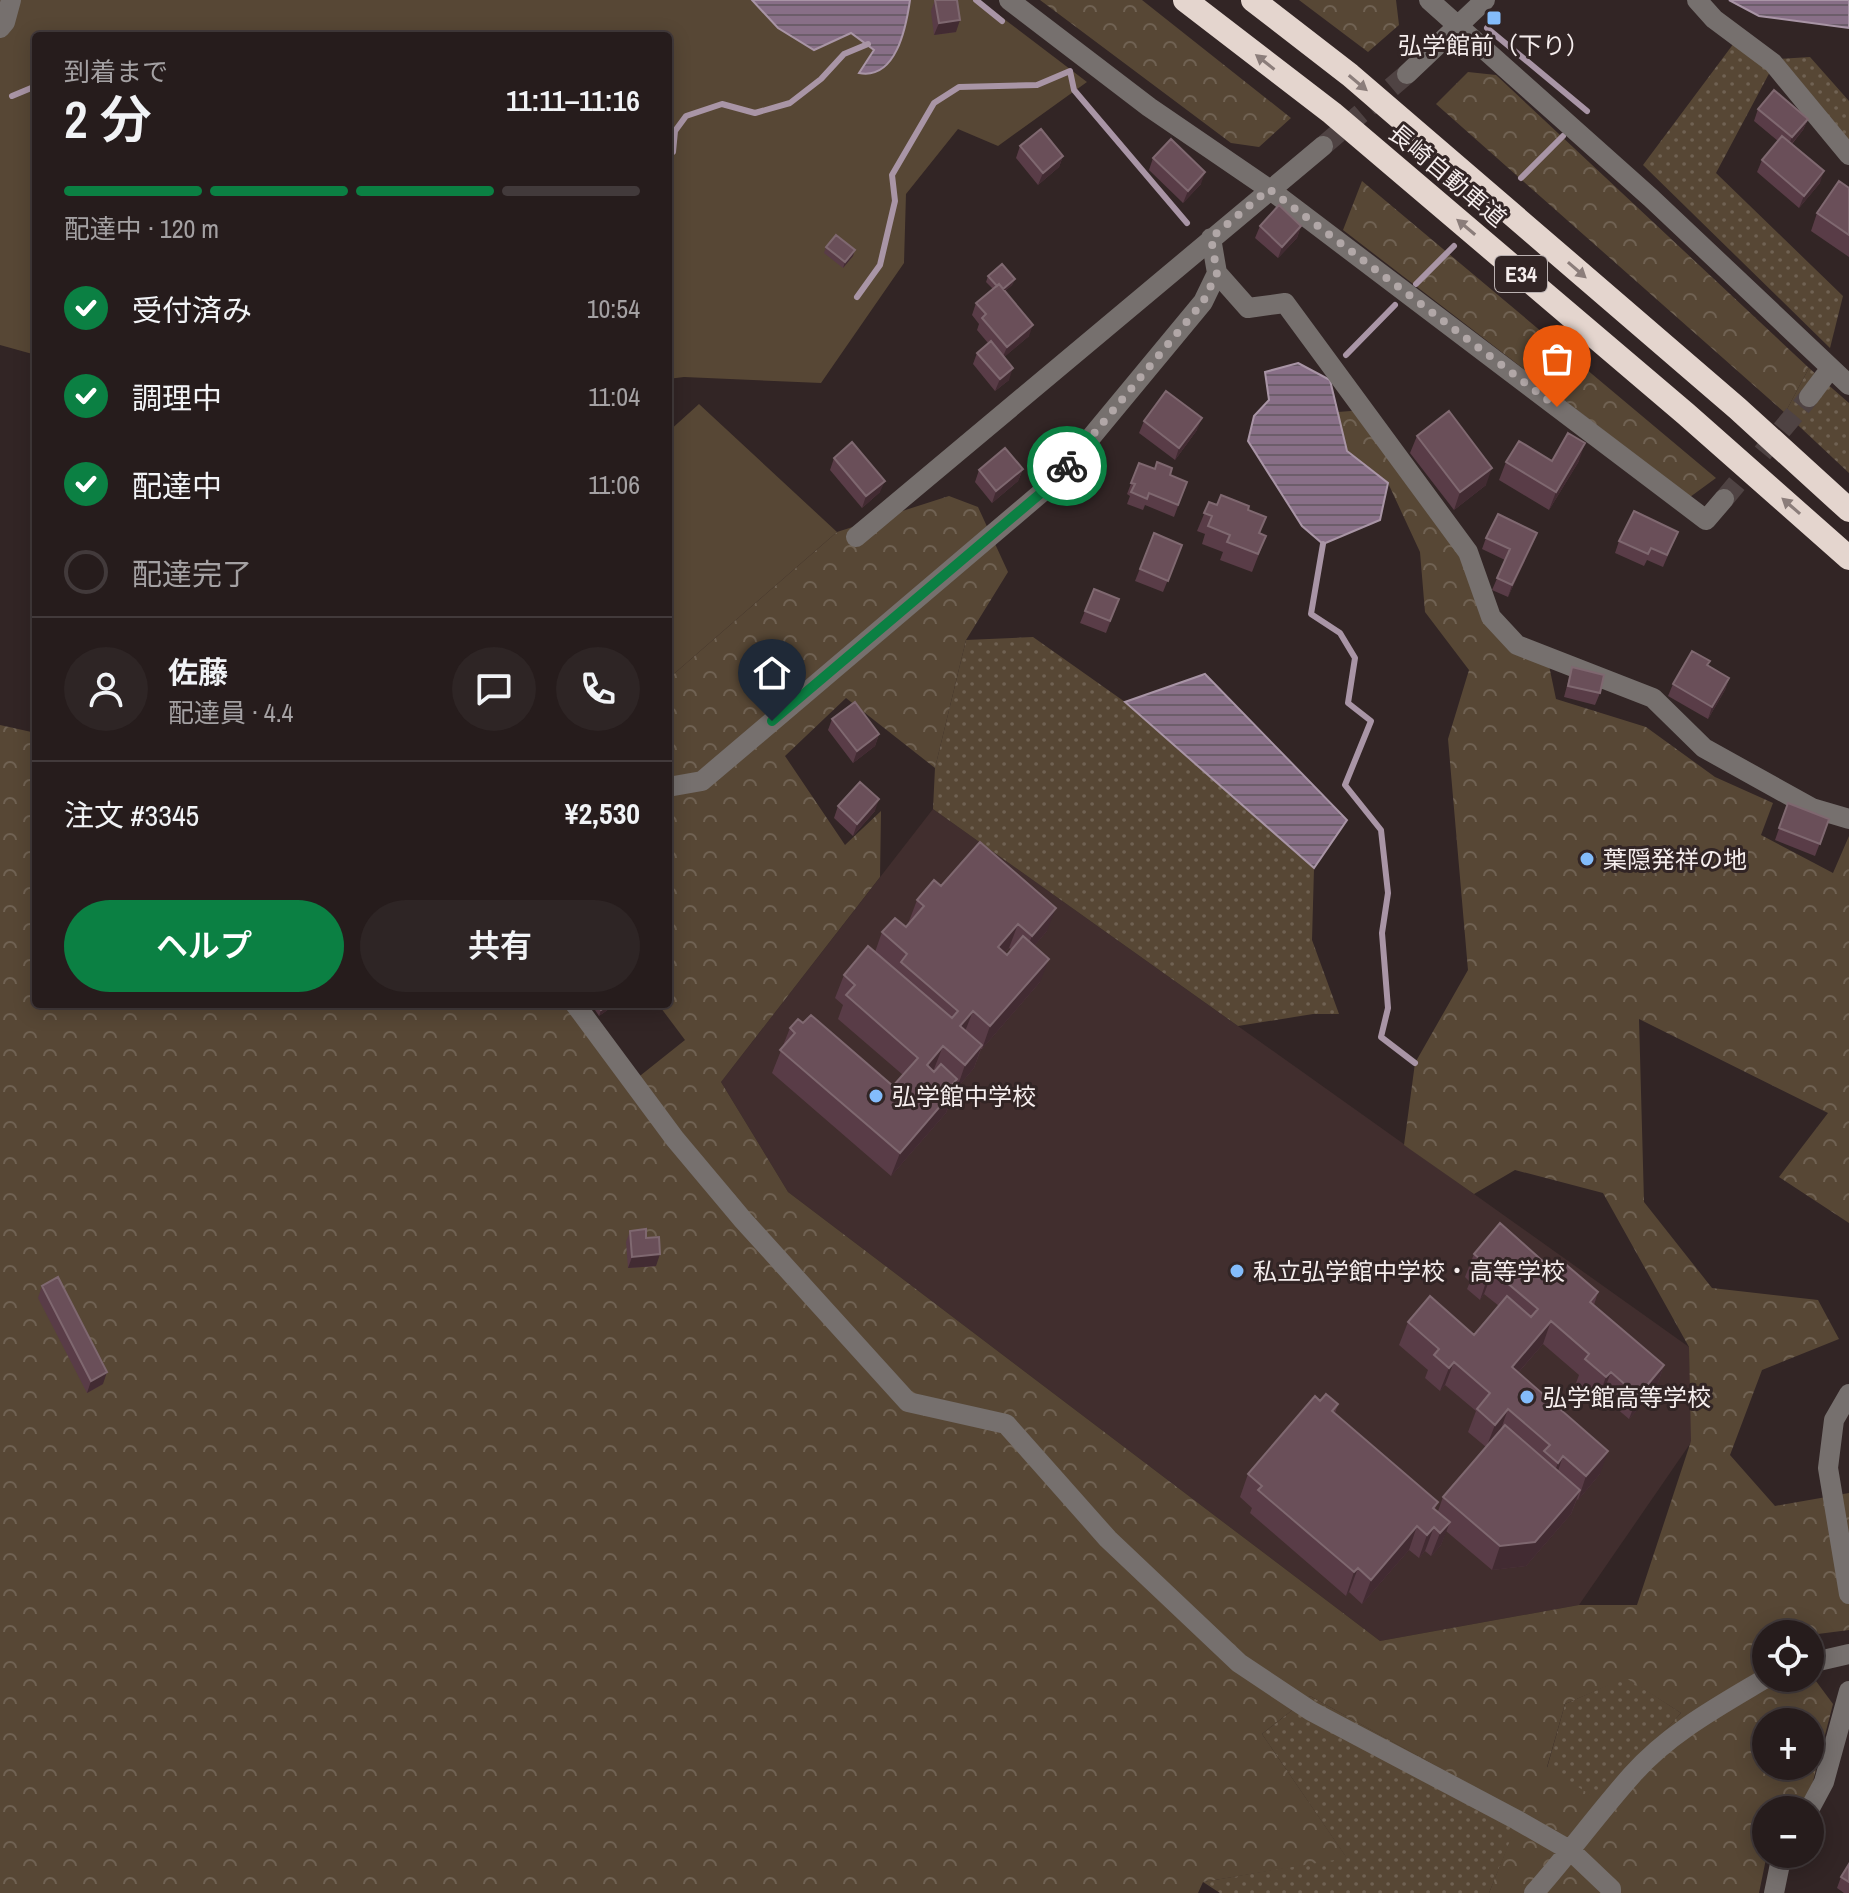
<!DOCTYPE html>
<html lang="ja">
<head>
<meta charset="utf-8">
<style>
	:root { --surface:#261c1c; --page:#2e2525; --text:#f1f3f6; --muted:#a4a1a3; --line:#423a3b; --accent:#0b8043 }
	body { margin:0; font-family:"Archivo Narrow","Noto Sans JP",sans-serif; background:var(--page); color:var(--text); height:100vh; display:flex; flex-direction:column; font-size:30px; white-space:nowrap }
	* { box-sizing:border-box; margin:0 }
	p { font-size:26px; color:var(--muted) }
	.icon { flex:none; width:44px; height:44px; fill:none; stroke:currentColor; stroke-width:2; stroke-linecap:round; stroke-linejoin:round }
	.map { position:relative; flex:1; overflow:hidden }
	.panel { position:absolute; left:32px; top:32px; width:640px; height:976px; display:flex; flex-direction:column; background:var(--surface); border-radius:8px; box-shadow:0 4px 20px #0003,0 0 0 2px var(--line) }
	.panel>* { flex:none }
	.tools { position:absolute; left:1752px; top:1620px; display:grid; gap:16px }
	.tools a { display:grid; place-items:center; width:72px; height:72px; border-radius:50%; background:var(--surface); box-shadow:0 4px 20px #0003,0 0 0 2px var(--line); font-size:40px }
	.pin { position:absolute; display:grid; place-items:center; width:68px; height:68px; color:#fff; margin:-82px -34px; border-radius:50% 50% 50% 0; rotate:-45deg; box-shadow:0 0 8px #0007 }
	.pin .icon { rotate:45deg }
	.courier { position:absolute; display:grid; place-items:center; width:80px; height:80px; margin:-40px; border:6px solid #0b8043; border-radius:50%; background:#fff; color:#222; box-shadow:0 2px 10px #0007 }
	.headline em { font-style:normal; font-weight:600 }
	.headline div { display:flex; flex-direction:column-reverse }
	.headline { display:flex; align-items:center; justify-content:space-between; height:136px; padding:0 32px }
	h1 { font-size:52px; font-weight:600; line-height:60px }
	.bar { display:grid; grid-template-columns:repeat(4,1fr); gap:12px 8px; align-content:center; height:96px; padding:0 32px }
	.bar i { height:10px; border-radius:6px; background:var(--line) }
	.bar .on { background:var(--accent) }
	.bar p { grid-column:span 4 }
	.line { display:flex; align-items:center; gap:20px; padding:0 32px; border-top:2px solid var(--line) }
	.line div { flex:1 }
	.round { display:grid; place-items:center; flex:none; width:84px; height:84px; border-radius:42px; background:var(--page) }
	ol { padding:0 32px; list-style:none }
	li { display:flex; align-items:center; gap:24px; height:88px }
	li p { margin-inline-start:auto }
	li .icon { padding:8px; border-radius:50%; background:var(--accent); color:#fff; stroke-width:4 }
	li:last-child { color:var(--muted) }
	li i { width:44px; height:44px; border:4px solid var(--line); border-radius:50% }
	.button { display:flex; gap:16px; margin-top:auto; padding:16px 32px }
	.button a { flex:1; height:92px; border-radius:48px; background:var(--accent); color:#fff; font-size:32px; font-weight:600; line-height:92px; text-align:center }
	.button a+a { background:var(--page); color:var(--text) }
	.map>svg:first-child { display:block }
</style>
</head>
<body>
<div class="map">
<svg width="1849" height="1893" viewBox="0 0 1849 1893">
	<defs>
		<pattern id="grass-dots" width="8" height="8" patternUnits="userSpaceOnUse" patternTransform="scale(2)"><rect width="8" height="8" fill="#574735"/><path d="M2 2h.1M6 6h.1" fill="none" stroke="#706253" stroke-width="1.8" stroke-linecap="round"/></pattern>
		<pattern id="forest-crowns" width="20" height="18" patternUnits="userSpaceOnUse" patternTransform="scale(2)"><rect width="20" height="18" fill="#574735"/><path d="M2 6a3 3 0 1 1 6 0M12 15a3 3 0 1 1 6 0" fill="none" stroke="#706253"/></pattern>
		<pattern id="water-rules" width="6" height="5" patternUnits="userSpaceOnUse" patternTransform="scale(2)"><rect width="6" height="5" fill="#886f87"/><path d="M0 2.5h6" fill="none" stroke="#6c5d6a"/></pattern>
	</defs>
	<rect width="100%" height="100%" fill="#322525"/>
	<!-- built -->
	<path fill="#412e2e" d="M933,809L1689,1347L1692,1441L1579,1605L1380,1641L788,1192L721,1082Z"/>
	<!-- grass -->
	<path fill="url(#grass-dots)" d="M1737,39L1772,68L1716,173L1843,296L1830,348L1643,165Z
		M1810,57L1849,101V145L1776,59Z
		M1809,368L1849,403V473L1785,413Z
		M1033,637L1125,702L1314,868L1312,940L1339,1014H1313L1238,1026L933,809L935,768L966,640Z
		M1626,1677L1681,1713L1600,1802L1547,1768L1565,1704Z
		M1310,1696L1522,1813L1489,1893H1220L1203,1882L1346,1857L1262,1734Z"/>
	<!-- forest -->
	<path fill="url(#forest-crowns)" fill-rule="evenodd" d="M1040,0H1142L1291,118L1259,147L1231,143Z
		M1299,0H1396L1399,25L1368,52Z
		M1468,72L1496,75L1809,368L1785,413L1436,104Z
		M1362,181L1716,478L1690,497L1343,230Z
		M1363,410L1468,552L1491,617L1547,656L1556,699L1646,727L1715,777L1773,803L1761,835L1833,873L1849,836V1223L1779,1177L1828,1113L1639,1019L1644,1202L1712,1288L1818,1300L1839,1339L1762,1370L1730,1455L1775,1506L1849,1493V1630L1810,1635L1766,1634V1678H1810V1673L1833,1704L1810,1793L1796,1810H1766L1767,1854L1759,1893H1489L1521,1813L1310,1696L1262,1734L1347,1858L1203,1882L1198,1893H0V725L36,733V1004H565L626,1087L685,1040L658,1004H668V679L837,532L949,496L978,507L1008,572L966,640L935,768L846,698L785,756L845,845L881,811L880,877L721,1082L788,1192L1380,1641L1579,1605H1637L1691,1441L1689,1347L1603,1193L1515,1170L1474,1194L1404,1145L1415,1063L1468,970L1448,739L1469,670L1425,612L1420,552L1388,483L1347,451L1338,412ZM1626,1678L1681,1713L1600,1801L1547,1767L1565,1704ZM1766,1722H1810V1766H1766Z"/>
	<!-- park -->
	<path fill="#574735" d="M0,0H979L1087,82L998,146L958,129L906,194L904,263L821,383L684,377L668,379V36H36V355L0,345Z
		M699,404L837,532L668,679V432Z"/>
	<!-- water -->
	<path fill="url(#water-rules)" stroke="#a995a6" stroke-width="2" d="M752,0H910C906,28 896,80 859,73L874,50L851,33L814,50L778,28Z
		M1729,0H1849V28L1759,16Z
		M1298,363L1330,380L1347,451L1388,483L1380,520L1323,544L1302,526L1248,441L1254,416L1269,400L1265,372Z
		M1205,674L1347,820L1314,868L1125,702Z"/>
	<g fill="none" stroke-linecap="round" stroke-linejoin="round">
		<!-- stream -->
		<path stroke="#a995a6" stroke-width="6" d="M976,0L1002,21
			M1487,28L1587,111
			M12,96L36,86
			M668,156L673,152L675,131L686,116L722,104L755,113L790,103L821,79L844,54L868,44
			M1521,178L1563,136
			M1416,284L1454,246
			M857,297L880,265L895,201L892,175L934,103L959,87L1037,85L1070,71L1074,90L1187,223
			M1346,355L1395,305
			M1323,544L1311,614L1340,633L1355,658L1348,703L1371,721L1345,785L1381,830L1388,893L1382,933L1388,1008L1381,1037L1415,1063"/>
		<!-- minor-tunnel -->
		<path stroke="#4f4343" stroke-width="20" stroke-dasharray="20 10" stroke-linecap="butt" d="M1323,146L1407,74
			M1724,499L1809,397"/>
		<!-- minor -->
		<path stroke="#76706e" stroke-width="20" d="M1009,0L1149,107L1269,189L1706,520L1724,499
			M1429,0L1651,198L1849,385
			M1697,0L1714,19L1773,63L1849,155
			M0,28L5,22L11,0
			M1407,74L1485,0
			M1211,238L1217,273L1248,308L1285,303L1468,552L1491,617L1517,645L1653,698L1704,748L1812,808L1849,819
			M1809,397L1830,369
			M856,537L1323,146
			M668,787L702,781L1054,482L1203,302L1217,273
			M575,1004L675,1139L743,1220L908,1402L1006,1424L1108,1539L1239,1663L1311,1711L1517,1820L1571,1851L1611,1889V1893
			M1849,1394L1834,1420L1828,1468L1849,1594
			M1810,1663L1849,1654
			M1809,1810L1824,1782L1849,1691
			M1534,1893C1568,1855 1598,1813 1632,1775C1669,1733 1719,1706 1766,1678
			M1774,1893L1780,1864L1786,1854"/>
		<!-- highway -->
		<path stroke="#e4d5ce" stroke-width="24" d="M1185,0L1332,113L1686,414L1849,558
			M1253,0L1350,75L1737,408L1849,510"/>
	</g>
	<!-- wall -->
	<path fill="#593c47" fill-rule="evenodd" d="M935,0L956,32L934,35L931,11Z
		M1758,109L1808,119L1803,130L1792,144L1820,183L1799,208L1757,172L1762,160L1778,141L1754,121Z
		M1020,146L1063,156L1059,167L1038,185L1016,158Z
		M1153,158L1201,184L1183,203L1149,170Z
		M1849,188V257L1811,231L1817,213Z
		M1260,226H1301L1297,238L1278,258L1255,238Z
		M826,247L853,256L843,268L824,253Z
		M988,276L1015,279L1012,285L1005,291L1029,336L1004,357L1009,380L995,391L973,364L977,353L988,343L977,330L979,324L972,315L976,303L993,289L986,282Z
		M1144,421L1197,430L1175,460L1139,433Z
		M1417,436L1486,485L1454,510L1410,453Z
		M834,458L880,492L862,508L830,470Z
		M1579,461L1549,510L1499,480L1506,462Z
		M1139,463L1187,482L1174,517L1145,505L1143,510L1127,504L1130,496L1127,494Z
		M1023,469L1018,481L992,503L975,482L979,470Z
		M1209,502L1217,505L1248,510L1260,534L1266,536L1252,572L1220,560L1223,552L1202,544L1205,534L1197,531Z
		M1678,532L1663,567L1647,560L1644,566L1615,553L1619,541Z
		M1154,533L1182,545L1163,592L1135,581Z
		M1537,533L1508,597L1492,590L1505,560L1482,549L1486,538Z
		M1094,589L1119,599L1106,633L1080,623Z
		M1710,661L1708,665L1729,678L1725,690L1708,719L1668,696L1673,684Z
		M1572,667L1600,693L1595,705L1564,697Z
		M832,719L879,734L875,746L853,763L828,730Z
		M1788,803L1829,819L1815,856L1775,840Z
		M838,806L875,811L853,836L834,818Z
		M941,886L1047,931L1034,946L1040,982L982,1049H981L974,1068L957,1088L955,1086V1089L946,1113L891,1176L772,1073L790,1028L803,1023L893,1086L903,1075L838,1019L843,1005L835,998L844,975L875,952L882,932L906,927L908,924L917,900ZM1009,948L1011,949L1007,955L1005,953Z
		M591,1004H616L599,1016Z
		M630,1231L646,1238L656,1266L628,1268L626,1242Z
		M1474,1254L1555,1272L1598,1292L1594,1305L1664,1365L1656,1389L1629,1419L1602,1396L1597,1401L1576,1383L1579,1375L1543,1344L1518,1373L1600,1474L1578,1500L1577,1499L1571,1514L1526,1566L1492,1570L1446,1531L1441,1545L1431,1556L1425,1551L1419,1558L1409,1550L1362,1604L1349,1592L1346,1596L1250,1513L1252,1508L1240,1497L1248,1474L1320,1401L1338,1404L1335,1413L1438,1502L1435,1509L1438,1511L1443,1497L1486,1447L1468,1432L1476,1411L1445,1385L1440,1391L1425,1378L1428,1370L1399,1345L1408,1322L1474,1335L1499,1306L1484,1294L1480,1300L1467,1289L1470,1282L1465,1277Z
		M42,1286L103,1384L87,1393L38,1298Z
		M1849,1864V1893H1844L1837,1888L1841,1877Z"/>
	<!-- shaded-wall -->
	<path fill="#422b32" d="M960,20L956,32L934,35L939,23Z
		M1808,119L1803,130L1787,149L1792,137Z
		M1063,156L1059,167L1038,185L1043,173Z
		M1824,171L1820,183L1799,208L1804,196Z
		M1205,172L1201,184L1183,203L1188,191Z
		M1301,226L1297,238L1278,258L1282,247Z
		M855,250L853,256L843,268L845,262Z
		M1015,279L1012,285L999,296L1001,290Z
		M1033,325L1029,336L1002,359L1007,347Z
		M1013,368L1009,380L995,391L1000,379Z
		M1202,418L1197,430L1175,460L1179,448Z
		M1585,443L1579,461L1549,510L1556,492Z
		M1492,468L1486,485L1454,510L1460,492Z
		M1023,469L1018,481L992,503L996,491Z
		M885,481L880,492L862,508L866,496Z
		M1537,533L1533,544L1508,597L1512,585Z
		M1729,678L1725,690L1708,719L1712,707Z
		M879,734L875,746L853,763L857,751Z
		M879,799L875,811L853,836L857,824Z
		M1056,908L1047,931L1023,959L1032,936Z
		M1018,924L1009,948L989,970L998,947Z
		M1049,959L1040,982L982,1049L990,1026Z
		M610,1004H616L599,1016L601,1010Z
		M973,1011L964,1034L960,1026Z
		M982,1045L974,1068L957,1088L965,1065Z
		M943,1046L934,1069L918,1088L927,1065Z
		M957,1079L946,1113L891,1176L900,1153Z
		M660,1254L656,1266L628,1268L632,1257Z
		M1493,1271L1484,1294L1480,1300L1488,1276Z
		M1551,1321L1543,1344L1503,1390L1512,1367Z
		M1454,1362L1445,1385L1440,1391L1449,1368Z
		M1664,1365L1656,1389L1629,1419L1638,1396Z
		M107,1372L103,1384L87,1393L91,1381Z
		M1611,1372L1602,1396L1597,1401L1606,1377Z
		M1508,1409L1500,1432L1486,1448L1495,1425Z
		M1608,1451L1600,1474L1578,1500L1586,1476Z
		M1563,1456L1555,1480L1549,1486L1558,1463Z
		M1580,1490L1571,1514L1526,1566L1492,1570L1500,1546Z
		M1450,1522L1441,1545L1431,1556L1440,1533Z
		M1417,1526L1409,1550L1362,1604L1371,1580Z
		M1434,1527L1425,1551L1419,1558L1427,1535Z
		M1358,1568L1349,1592L1346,1596L1354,1572Z"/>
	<!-- building -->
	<path fill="#6a4f59" stroke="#7f6870" stroke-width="2" d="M935,0H957L960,20L939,23Z
		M1774,90L1808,119L1792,137L1758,109Z
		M1041,129L1063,156L1043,173L1020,146Z
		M1782,136L1824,171L1804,196L1762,160Z
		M1171,139L1205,172L1188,191L1153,158Z
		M1839,181L1849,188V235L1817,213Z
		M1279,205L1301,226L1282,247L1260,226Z
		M836,235L855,250L845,262L826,247Z
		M1002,264L1015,279L1003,289L999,284L997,286L988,276Z
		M999,284L1033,325L1007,347L982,318L986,314L976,303Z
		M991,341L1013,368L1000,379L977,353Z
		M1166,391L1202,418L1179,448L1144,421Z
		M1449,411L1492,468L1460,492L1417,436Z
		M1568,433L1585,443L1556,492L1506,462L1519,441L1552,461Z
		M852,442L885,481L866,496L834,458Z
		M1005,448L1023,469L996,491L979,470Z
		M1157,462L1172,468L1170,475L1187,482L1178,505L1149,493L1147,499L1131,492L1135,484L1131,483L1139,463L1155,469Z
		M1221,495L1249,506L1248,510L1266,517L1259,533L1266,536L1258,554L1227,542L1230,535L1208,526L1212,516L1204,513L1209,502L1217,505Z
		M1634,511L1678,532L1667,555L1651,548L1648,554L1619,541Z
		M1498,514L1537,533L1512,585L1497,578L1510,549L1486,538Z
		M1154,533L1182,545L1168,581L1140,569Z
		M1094,589L1119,599L1110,621L1085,611Z
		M1692,651L1710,661L1707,665L1729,678L1712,707L1673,684Z
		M1572,667L1604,675L1600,693L1568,686Z
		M855,702L879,734L857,751L832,719Z
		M860,782L879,799L857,824L838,806Z
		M1788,803L1829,819L1820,844L1779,828Z
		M980,842L1056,908L1032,936L1018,924L998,947L1007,955L1023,936L1049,959L990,1026L973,1011L960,1026L982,1045L965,1065L943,1046L927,1065L934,1072L941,1064L957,1079L951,1086L955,1089L900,1153L780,1050L795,1033L790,1028L798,1019L803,1023L811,1015L893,1086L918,1058L846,995L855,985L844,975L868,946L952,1018L958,1011L901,962L907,954L882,932L895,918L906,927L924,906L917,900L934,880L941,886Z
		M596,1004H610L601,1010Z
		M1500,1223L1555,1272L1563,1262L1598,1292L1590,1302L1664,1365L1638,1396L1611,1372L1606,1377L1585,1359L1589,1354L1551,1321L1512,1367L1608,1451L1586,1476L1563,1456L1558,1463L1544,1451L1550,1445L1508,1409L1495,1425L1477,1409L1490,1393L1454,1362L1449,1368L1434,1355L1439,1349L1408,1322L1430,1296L1474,1335L1507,1296L1531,1317L1538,1309L1493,1271L1488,1276L1476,1266L1481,1260L1474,1254Z
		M646,1229V1238L659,1237L660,1254L632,1257L630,1231Z
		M58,1277L107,1372L91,1381L42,1286Z
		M1326,1394L1338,1404L1332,1411L1438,1502L1433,1508L1450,1522L1440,1533L1434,1527L1427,1535L1417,1526L1371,1580L1358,1568L1354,1572L1258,1490L1262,1486L1248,1474L1315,1396L1320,1401Z
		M1505,1425L1580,1490L1535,1542L1500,1546L1443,1497Z
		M1849,1864V1882L1841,1877Z"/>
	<!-- one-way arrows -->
	<defs><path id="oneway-solid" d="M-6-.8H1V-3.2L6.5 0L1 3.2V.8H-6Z" transform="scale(2)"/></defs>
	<g fill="#8b7d7a">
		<use href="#oneway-solid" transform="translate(1265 62) rotate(-142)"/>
		<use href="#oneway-solid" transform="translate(1358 83) rotate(40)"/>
		<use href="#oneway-solid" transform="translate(1466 227) rotate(-140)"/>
		<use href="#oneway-solid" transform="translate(1577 270) rotate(41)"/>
		<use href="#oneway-solid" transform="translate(1791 506) rotate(-139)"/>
	</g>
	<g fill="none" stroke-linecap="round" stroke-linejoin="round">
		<!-- done -->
		<path stroke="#b1a7a7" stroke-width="8" stroke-dasharray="0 14.4" d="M1067,466L1203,302L1217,273L1211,238L1269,189L1557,407"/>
		<!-- route -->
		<path stroke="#0b8043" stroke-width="10" d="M772,721L1054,482L1067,466"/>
	</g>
	<!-- markers -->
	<g fill="#83bcfb" stroke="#322525" stroke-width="3">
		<rect x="1486" y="10" width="16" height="16" rx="4"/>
		<circle cx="1587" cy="859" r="8"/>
		<circle cx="876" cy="1096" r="8"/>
		<circle cx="1237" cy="1271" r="8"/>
		<circle cx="1527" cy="1397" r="8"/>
	</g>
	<g text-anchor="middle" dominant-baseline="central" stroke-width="6" stroke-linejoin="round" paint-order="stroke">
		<!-- shield labels -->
		<rect fill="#322525" stroke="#bab1b1" stroke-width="2" x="1495" y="256" width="52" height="36" rx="6"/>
		<g font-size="22" font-weight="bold" fill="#f5eded">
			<text x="1521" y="274">E34</text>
		</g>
		<!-- poi labels -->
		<g font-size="24" fill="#f5eded" stroke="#322525" text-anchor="start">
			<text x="1494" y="45" text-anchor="middle">弘学館前（下り）</text>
			<text x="1603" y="859">葉隠発祥の地</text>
			<text x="892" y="1096">弘学館中学校</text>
			<text x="1253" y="1271">私立弘学館中学校・高等学校</text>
			<text x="1543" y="1397">弘学館高等学校</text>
		</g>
		<!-- street labels -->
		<g font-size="24" fill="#f5eded" stroke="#322525">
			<text transform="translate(1448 175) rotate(40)">長崎自動車道</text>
		</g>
	</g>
</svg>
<div class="tools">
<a><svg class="icon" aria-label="locate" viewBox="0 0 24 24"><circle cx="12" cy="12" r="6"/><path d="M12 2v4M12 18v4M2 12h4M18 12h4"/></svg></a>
<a>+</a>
<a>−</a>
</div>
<div class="pin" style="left:1557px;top:407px;background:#ea580c"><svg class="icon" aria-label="bag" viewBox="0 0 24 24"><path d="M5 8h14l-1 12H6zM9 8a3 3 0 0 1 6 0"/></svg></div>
<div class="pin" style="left:772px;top:721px;background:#1f2937"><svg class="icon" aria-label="home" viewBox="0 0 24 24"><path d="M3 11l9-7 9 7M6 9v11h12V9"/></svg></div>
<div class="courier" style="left:1067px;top:466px"><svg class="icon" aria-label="bike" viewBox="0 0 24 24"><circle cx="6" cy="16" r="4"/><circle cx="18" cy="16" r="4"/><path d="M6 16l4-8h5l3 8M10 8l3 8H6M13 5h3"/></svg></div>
<section class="panel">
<div class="headline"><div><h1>2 分</h1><p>到着まで</p></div><em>11:11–11:16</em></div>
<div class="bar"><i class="on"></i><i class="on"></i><i class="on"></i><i></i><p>配達中 · 120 m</p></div>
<ol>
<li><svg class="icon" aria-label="check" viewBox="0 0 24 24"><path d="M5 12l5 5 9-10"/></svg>受付済み<p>10:54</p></li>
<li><svg class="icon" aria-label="check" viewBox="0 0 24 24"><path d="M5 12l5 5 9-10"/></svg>調理中<p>11:04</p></li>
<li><svg class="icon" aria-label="check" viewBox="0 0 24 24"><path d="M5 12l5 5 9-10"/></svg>配達中<p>11:06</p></li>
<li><i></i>配達完了</li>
</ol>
<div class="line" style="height:144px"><a class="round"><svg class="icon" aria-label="person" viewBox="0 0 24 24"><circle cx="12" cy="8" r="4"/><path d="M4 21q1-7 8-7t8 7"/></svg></a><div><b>佐藤</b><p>配達員 · 4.4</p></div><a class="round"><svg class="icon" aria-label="chat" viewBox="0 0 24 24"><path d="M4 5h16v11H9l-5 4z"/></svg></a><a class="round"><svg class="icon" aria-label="phone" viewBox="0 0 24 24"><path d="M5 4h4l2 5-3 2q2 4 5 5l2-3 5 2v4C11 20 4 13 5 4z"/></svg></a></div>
<div class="line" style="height:104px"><div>注文 #3345</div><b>¥2,530</b></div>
<div class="button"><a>ヘルプ</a><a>共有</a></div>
</section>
</div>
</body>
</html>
